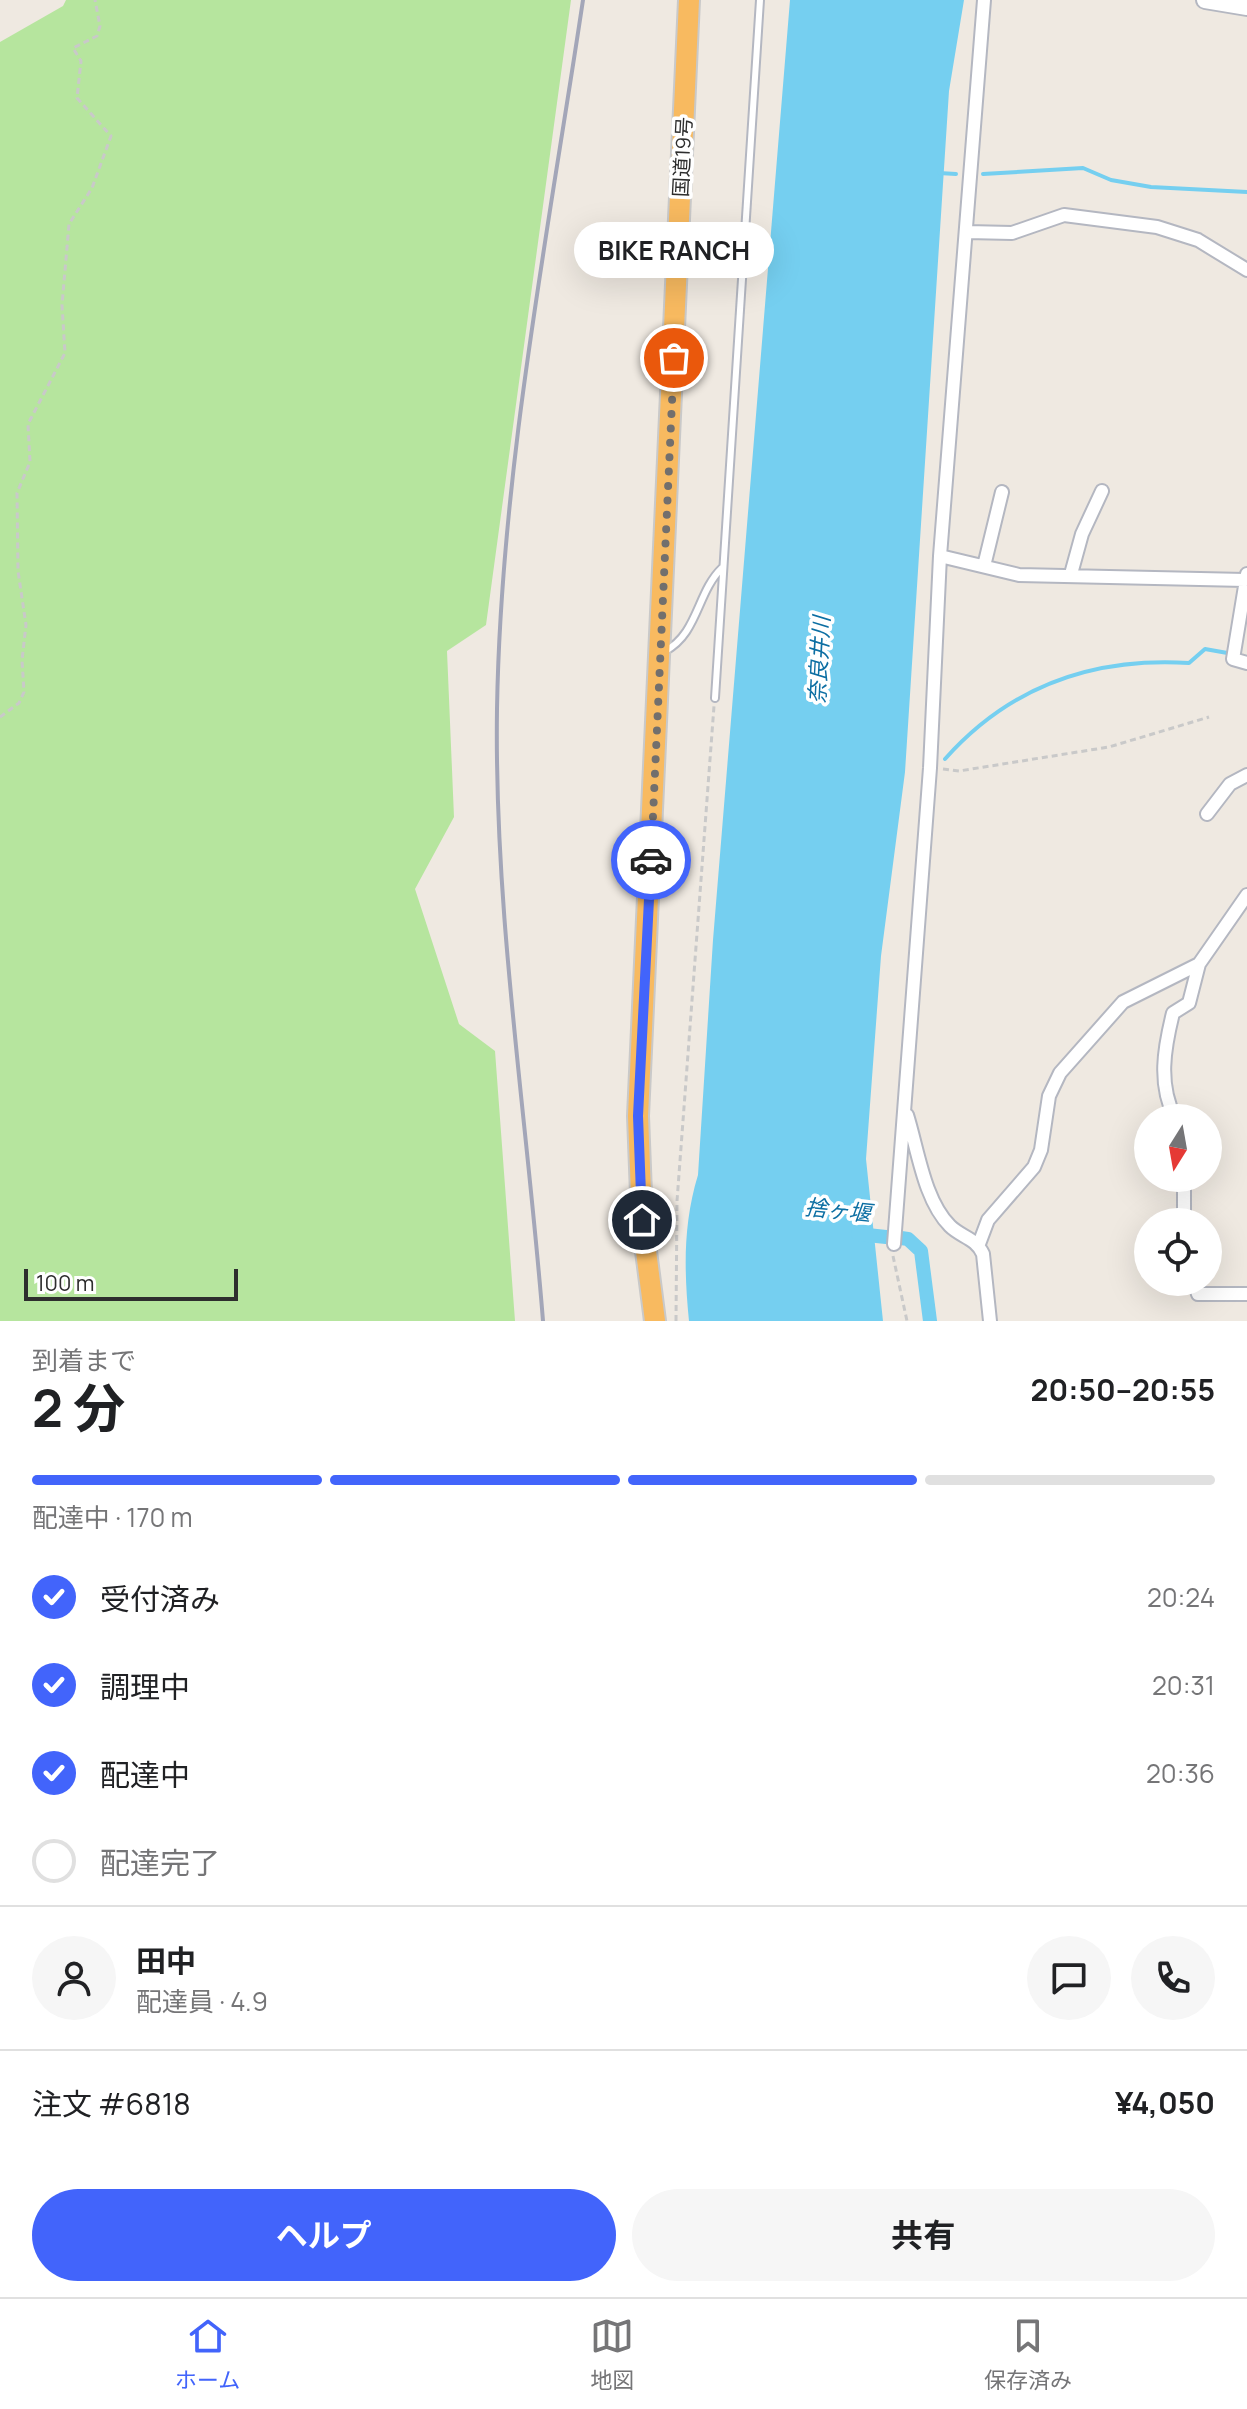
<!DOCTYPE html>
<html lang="ja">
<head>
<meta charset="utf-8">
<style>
	:root { --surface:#fff; --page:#f6f6f6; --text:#202124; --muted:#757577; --line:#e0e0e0; --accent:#4264fb }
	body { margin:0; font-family:Manrope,"Noto Sans JP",sans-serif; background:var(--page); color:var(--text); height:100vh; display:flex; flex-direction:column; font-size:30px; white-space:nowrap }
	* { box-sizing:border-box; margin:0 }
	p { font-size:26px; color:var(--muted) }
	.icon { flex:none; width:44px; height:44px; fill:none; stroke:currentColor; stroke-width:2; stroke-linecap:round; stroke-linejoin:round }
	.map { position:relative; height:1321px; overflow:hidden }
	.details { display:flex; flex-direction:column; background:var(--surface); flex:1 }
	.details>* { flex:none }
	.needle { width:52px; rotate:191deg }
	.tools { position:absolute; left:1134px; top:1104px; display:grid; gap:16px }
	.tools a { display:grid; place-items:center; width:88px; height:88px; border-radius:50%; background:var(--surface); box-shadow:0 8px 32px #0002; font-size:40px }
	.scale { position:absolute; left:24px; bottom:20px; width:214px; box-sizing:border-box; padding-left:8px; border:4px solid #2e2e2e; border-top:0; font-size:22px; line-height:28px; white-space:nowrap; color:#2e2e2e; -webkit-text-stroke:6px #fff; paint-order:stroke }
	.pin { position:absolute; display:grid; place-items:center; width:68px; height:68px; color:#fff; margin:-34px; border:4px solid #fff; border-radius:50%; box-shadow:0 2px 8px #0007 }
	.courier { position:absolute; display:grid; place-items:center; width:80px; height:80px; margin:-40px; border:6px solid #4264fb; border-radius:50%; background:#fff; color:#222; box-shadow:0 2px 10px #0007 }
	.bubble { position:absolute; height:56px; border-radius:28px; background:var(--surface); box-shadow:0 8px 32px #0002; font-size:26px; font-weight:700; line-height:56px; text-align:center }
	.summary em { font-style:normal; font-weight:700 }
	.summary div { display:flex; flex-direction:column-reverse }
	.summary { display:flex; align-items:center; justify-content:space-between; height:136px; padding:0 32px }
	h1 { font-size:52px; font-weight:700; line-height:60px }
	.bar { display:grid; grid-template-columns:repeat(4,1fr); gap:12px 8px; align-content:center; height:96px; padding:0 32px }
	.bar i { height:10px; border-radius:6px; background:var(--line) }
	.bar .current { background:var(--accent) }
	.bar p { grid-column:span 4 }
	.line { display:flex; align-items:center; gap:20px; padding:0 32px; border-top:2px solid var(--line) }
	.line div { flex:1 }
	.round { display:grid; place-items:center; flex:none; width:84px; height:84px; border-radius:42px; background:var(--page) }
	ol { padding:0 32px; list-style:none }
	li { display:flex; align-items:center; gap:24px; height:88px }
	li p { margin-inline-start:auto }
	li .icon { padding:8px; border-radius:50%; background:var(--accent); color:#fff; stroke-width:4 }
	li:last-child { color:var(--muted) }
	li i { width:44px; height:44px; border:4px solid var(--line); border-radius:50% }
	.button { display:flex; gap:16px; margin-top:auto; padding:16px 32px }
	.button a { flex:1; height:92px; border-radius:48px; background:var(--accent); color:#fff; font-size:32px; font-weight:700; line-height:92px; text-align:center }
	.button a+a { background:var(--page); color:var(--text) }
	.tabs { display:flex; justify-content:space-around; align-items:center; height:112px; border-top:2px solid var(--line); background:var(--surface); font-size:22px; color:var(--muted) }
	.tabs a { display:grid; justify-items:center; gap:4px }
	.tabs .current { color:var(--accent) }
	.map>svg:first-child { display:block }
</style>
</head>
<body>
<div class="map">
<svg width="1247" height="1321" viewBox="0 0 1247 1321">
	<rect width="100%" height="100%" fill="#efe9e1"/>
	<!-- green -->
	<path fill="#b6e59e" d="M66,0H571L486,625L447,651L454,817L415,889L459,1024L495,1051L515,1321H0V42L63,6Z"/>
	<!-- water -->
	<path fill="#75cff0" d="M790,0H964L949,91L905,772L881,956L866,1159L883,1321H689C684,1271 683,1224 698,1175L713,940Z"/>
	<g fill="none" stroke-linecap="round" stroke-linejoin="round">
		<!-- stream -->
		<path stroke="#75cff0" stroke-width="4" d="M939,173L956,174
			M983,174L1083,168L1111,180L1151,187L1247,192
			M945,759C1010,686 1093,657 1189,663L1205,649L1233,654"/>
		<!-- canal -->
		<path stroke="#75cff0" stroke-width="14" d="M858,1234L886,1237
			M901,1238L908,1239L921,1251L930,1321"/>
		<defs>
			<path id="service" d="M665,651C698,634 697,592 722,568
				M715,698L760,0"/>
			<path id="minor" d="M967,232L1012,233L1064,215L1157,227L1198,240L1247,270
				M940,556L1019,575L1245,580
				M984,566L1002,492
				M1071,574L1082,534L1102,491
				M1247,574L1233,659L1247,663
				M1207,814L1230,784L1247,775
				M907,1115C918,1150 924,1200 950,1226C961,1237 976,1238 983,1254L990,1321
				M1175,1118C1158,1084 1164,1049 1173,1013L1189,1003L1199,964
				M1184,1222V1178
				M894,1244L930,768L940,556L984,0
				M979,1244L988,1220L1034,1167L1041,1150L1049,1096L1060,1073L1123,1002L1199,964L1247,895
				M1194,1282L1198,1294H1247"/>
			<path id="tertiary" d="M1205,0L1247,7"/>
			<path id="trunk" d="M655,1321L642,1220L638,1116L689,0"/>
		</defs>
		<!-- service casing -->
		<use href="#service" stroke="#b4b7c1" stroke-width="10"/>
		<!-- minor casing -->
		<use href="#minor" stroke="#b4b7c1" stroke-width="16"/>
		<!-- tertiary casing -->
		<use href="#tertiary" stroke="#b4b7c1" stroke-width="20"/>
		<!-- trunk casing -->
		<use href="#trunk" stroke="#c9c9c9" stroke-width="24"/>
		<!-- path -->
		<path stroke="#c9c9c9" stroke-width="3" stroke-dasharray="6 4" stroke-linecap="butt" d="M0,717L19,703L24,692L22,660L26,625L18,571L17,493L30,462L28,424L65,353L62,305L69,224L92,188L111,136L77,98L81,61L73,48L97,36L100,26L95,0
			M943,769L959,771L1109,747L1209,717
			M893,1256L907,1321
			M676,1321L677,1201L714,706"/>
		<!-- service -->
		<use href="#service" stroke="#fff" stroke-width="6"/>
		<!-- minor -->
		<use href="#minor" stroke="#fff" stroke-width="12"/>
		<!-- tertiary -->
		<use href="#tertiary" stroke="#fff" stroke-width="16"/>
		<!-- trunk -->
		<use href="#trunk" stroke="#f8ba60" stroke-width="20"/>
		<!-- rail -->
		<path stroke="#a3a6b8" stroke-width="4" d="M543,1321C527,1118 494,913 497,709C501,471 548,234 583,0"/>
	</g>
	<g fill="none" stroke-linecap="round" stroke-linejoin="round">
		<!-- done -->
		<path stroke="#726f6d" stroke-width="8" stroke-dasharray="0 14.4" d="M651,860L674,358"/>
		<!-- route -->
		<path stroke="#4264fb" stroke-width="10" d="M642,1220L638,1116L651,860"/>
	</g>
	<g text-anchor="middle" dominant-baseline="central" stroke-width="7" stroke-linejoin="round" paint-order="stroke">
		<!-- street labels -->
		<g font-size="20" fill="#2e2e2e" stroke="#fff">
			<text transform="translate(682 157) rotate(-87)">国道19号</text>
		</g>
		<!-- water labels -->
		<g font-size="22" font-style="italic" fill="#0d6fa3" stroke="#fff">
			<text transform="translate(819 660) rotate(-87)">奈良井川</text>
			<text transform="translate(838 1210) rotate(6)">捨ヶ堰</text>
		</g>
	</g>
</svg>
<div class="tools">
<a><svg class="needle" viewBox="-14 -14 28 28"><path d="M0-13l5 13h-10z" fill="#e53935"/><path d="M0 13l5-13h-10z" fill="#757577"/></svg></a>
<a><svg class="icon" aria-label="locate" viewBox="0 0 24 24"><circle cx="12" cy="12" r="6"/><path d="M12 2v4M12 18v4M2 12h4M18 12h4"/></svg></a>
</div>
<div class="scale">100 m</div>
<div class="pin" style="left:674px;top:358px;background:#ea580c"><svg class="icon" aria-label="bag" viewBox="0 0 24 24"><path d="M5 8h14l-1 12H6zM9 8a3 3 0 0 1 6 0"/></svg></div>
<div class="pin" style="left:642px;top:1220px;background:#1f2937"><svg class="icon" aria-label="home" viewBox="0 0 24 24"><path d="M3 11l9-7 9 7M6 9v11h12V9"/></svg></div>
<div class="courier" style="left:651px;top:860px"><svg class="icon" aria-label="car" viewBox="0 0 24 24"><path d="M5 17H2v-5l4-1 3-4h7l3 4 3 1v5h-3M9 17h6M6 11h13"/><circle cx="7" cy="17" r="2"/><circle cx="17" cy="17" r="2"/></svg></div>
<div class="bubble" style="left:574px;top:222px;width:200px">BIKE RANCH</div>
</div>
<section class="details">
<div class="summary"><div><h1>2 分</h1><p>到着まで</p></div><em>20:50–20:55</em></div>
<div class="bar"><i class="current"></i><i class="current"></i><i class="current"></i><i></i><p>配達中 · 170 m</p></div>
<ol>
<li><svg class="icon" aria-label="check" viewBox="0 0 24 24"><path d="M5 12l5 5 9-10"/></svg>受付済み<p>20:24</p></li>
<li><svg class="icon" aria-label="check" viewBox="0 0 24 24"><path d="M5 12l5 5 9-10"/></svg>調理中<p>20:31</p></li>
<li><svg class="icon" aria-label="check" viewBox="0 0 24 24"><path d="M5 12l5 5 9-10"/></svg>配達中<p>20:36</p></li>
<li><i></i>配達完了</li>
</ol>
<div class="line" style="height:144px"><a class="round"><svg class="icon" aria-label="person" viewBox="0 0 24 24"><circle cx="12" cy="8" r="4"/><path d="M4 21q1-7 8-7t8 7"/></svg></a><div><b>田中</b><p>配達員 · 4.9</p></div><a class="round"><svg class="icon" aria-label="chat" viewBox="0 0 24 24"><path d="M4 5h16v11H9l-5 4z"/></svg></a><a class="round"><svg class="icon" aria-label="phone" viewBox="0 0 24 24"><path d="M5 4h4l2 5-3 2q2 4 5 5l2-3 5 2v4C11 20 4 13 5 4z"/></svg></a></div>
<div class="line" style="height:104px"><div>注文 #6818</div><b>¥4,050</b></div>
<div class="button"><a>ヘルプ</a><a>共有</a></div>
</section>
<nav class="tabs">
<a class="current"><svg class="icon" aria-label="home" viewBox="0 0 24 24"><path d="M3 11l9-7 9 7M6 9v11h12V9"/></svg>ホーム</a>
<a><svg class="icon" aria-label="map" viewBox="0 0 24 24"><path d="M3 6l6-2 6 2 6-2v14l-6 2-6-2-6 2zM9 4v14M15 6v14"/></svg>地図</a>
<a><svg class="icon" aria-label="saved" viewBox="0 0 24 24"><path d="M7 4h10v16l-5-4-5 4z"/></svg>保存済み</a>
</nav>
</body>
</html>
